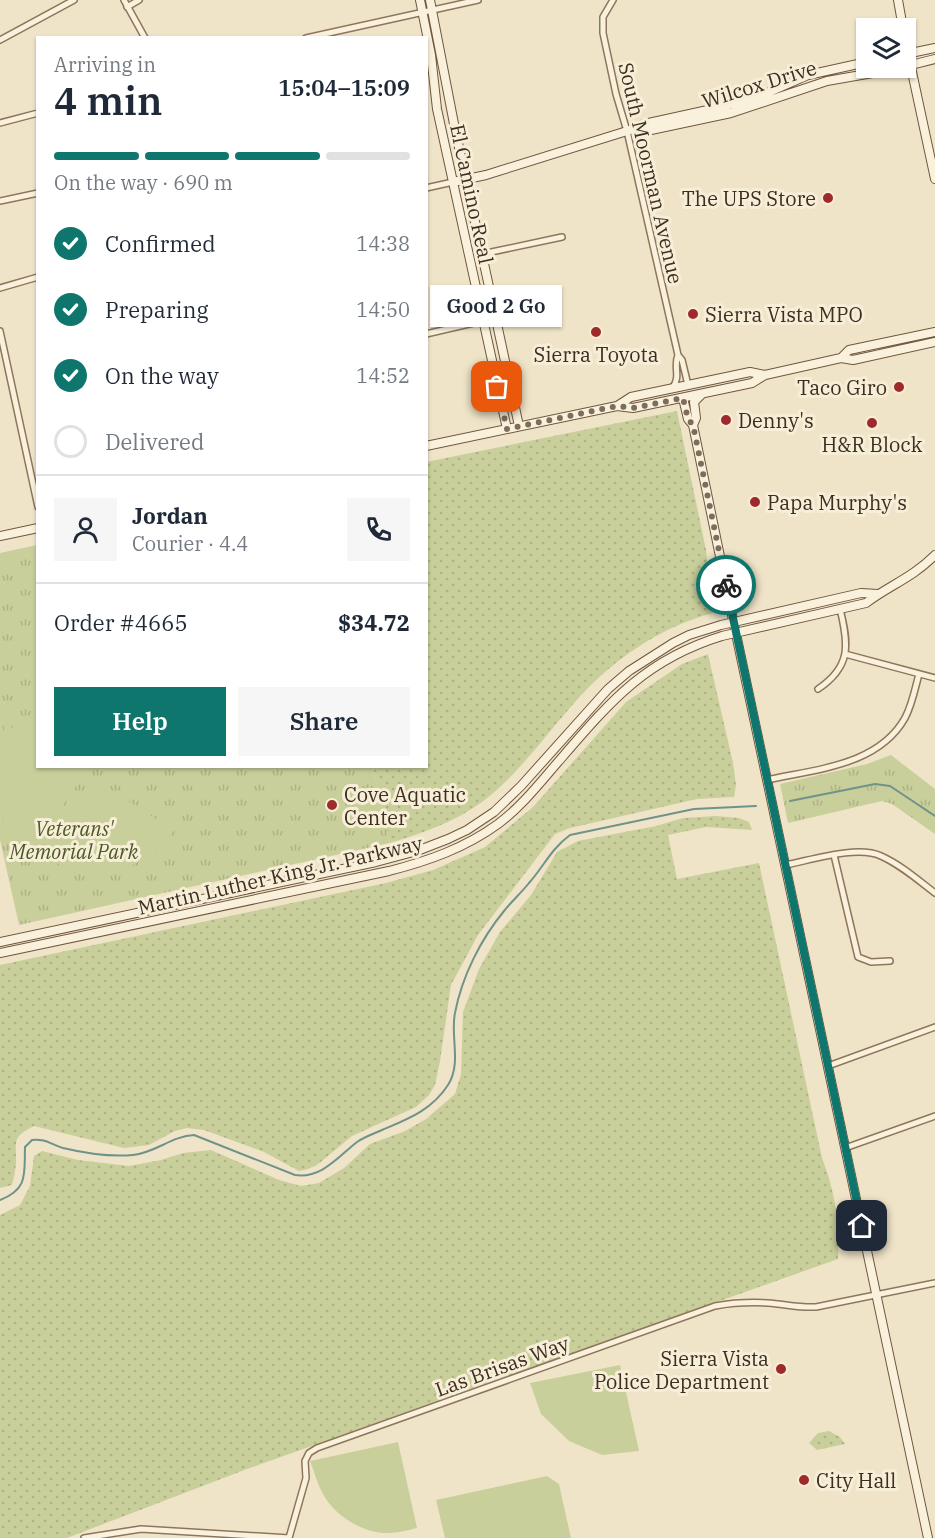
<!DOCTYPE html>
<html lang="en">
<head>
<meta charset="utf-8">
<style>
	:root { --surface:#fff; --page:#f6f6f7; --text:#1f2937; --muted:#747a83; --line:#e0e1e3; --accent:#0f766e }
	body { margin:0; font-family:"IBM Plex Serif",serif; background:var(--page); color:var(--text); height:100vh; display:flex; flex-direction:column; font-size:22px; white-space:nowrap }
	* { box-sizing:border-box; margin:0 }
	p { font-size:20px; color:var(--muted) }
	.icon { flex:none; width:33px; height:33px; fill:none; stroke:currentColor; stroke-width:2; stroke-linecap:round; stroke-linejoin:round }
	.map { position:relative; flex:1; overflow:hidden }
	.drawer { position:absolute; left:36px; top:36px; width:392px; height:732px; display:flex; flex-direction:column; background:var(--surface); border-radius:0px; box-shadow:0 2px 4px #0004 }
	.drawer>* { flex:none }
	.controls { position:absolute; left:856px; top:18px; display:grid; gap:12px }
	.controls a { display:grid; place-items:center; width:60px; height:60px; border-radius:0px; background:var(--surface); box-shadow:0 2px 4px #0004; font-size:30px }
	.pin { position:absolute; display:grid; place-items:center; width:51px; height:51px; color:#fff; margin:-26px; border-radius:12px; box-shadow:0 3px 9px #0006 }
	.courier { position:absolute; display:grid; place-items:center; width:60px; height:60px; margin:-30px; border:4px solid #0f766e; border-radius:50%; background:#fff; color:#222; box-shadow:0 2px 8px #0007 }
	.bubble { position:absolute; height:42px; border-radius:0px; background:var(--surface); box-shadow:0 2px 4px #0004; font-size:20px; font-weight:600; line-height:42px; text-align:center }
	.summary em { font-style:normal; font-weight:600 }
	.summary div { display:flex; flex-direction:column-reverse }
	.summary { display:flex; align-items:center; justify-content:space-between; height:102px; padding:0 18px }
	h1 { font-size:39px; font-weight:600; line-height:45px }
	.bar { display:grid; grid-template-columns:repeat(4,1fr); gap:9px 6px; align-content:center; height:72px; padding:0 18px }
	.bar i { height:8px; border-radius:4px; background:var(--line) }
	.bar .active { background:var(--accent) }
	.bar p { grid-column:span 4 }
	.line { display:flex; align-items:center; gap:15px; padding:0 18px; border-top:2px solid var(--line) }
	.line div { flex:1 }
	.round { display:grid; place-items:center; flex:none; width:63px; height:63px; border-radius:0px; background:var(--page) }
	ol { padding:0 18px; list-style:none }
	li { display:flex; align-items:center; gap:18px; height:66px }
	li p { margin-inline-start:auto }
	li .icon { padding:6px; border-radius:50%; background:var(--accent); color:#fff; stroke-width:4 }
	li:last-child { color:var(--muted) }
	li i { width:33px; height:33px; border:3px solid var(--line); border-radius:50% }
	.cta { display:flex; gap:12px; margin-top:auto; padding:12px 18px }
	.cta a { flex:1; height:69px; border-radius:0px; background:var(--accent); color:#fff; font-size:24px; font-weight:600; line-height:69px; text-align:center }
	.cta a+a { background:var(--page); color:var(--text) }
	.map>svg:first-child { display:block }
</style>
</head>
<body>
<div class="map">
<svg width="935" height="1538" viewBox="0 0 935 1538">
	<defs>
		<pattern id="grass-dots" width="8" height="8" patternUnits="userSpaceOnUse" patternTransform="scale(1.5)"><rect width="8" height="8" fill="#c9cf9b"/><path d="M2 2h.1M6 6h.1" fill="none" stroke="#aeb285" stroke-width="1.8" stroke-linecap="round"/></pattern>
		<pattern id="park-tufts" width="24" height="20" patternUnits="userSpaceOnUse" patternTransform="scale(1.5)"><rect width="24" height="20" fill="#c9cf9b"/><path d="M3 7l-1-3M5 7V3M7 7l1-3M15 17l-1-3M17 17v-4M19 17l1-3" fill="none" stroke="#aeb285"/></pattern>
	</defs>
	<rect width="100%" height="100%" fill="#f0e4c8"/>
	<!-- grass -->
	<path fill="url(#grass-dots)" d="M677,411L706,550L713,613C665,626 623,653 588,688C552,725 524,770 482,802C455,822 422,833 390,843L373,767L426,766V462Z
		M708,654L733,763L736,785L734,797L697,799L570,828L555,834L478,935L451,985L440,1061L435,1085L429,1095L416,1107L352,1136L317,1165L308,1169L299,1171L264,1152L204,1130L187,1128L175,1131L149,1145L124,1148L34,1126C13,1137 16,1139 16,1161C16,1168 14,1177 12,1185L0,1188V965L386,883L433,870L485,847L533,807L626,702L682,664Z
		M716,816L739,818L749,822L752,830L706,827L668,835L677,879L759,863L822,1158C835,1191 840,1224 838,1259L247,1469L67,1538H0V1215L20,1205L30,1186L34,1156L42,1151L78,1160L129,1166L161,1160L183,1153L211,1150L279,1180L301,1186L319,1183L344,1168L370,1144L405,1131L426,1119L455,1094L461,1074L463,1012L479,969L500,932L531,895L557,852L578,841L656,826L683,818Z
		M829,1431L840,1437L845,1444L817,1450L809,1443L818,1433Z"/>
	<!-- park -->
	<path fill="url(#park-tufts)" d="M37,545L38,766L373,767L390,843L19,925L0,840V553Z
		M891,755L935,789V834L892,804L882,801L788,823L780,784L867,764Z"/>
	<!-- pitch -->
	<path fill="#c9cf9b" d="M5,723L37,744L38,766L74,767L78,769L81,778L34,850C26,842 8,828 3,819C0,801 1,744 5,723Z
		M102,784L174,831L147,858L113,874H78L46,858L92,786Z
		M620,1365L639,1451L602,1455L569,1441L541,1414L530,1383Z
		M398,1442L417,1528C408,1530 398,1533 389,1533C363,1534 333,1515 322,1492C317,1483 314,1471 310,1461Z
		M547,1476L559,1484L571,1538H445L436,1500Z"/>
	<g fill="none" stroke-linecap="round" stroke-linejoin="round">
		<!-- stream -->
		<path stroke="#6f938a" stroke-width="2" d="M790,801L875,784L890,786L935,816
			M0,1200C29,1189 24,1173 25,1147L32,1140C45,1138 52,1145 63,1148C84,1153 111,1157 133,1155C155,1153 172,1136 194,1135L295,1175C321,1179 338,1157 357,1142C364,1137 373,1134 382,1130C408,1119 432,1110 448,1085C462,1063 450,1036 455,1013C462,976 481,939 504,911C512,901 521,893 529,883C544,866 551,849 570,835L694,809L756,806"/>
		<defs>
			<path id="street" d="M124,0L145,38
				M613,0L603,17V33L616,94L627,131L678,355L682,360L688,385
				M127,7L139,0
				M306,38L478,0
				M0,40L74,0
				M0,123L38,113
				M426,188L453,182
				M0,201L38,193
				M482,254L562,237
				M0,288L38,277
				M0,331L38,507
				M426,334L495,318
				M673,387C681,376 673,367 678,355
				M845,654L935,678
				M818,689C851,667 849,645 840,609
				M767,780C815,769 878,766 905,718C912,705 915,689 919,674
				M834,855L858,957L871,962L890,961
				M785,865C812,860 857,845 881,856C901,865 918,880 935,893
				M828,1066L935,1027
				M845,1148L935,1116
				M84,1538L141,1529L289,1538
				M289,1538L306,1478L305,1461L309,1453L317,1448L715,1306C732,1303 750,1302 768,1303C784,1304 799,1308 816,1307L935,1283"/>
			<path id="secondary" d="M420,0L431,55L437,109L507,429
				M430,0L455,129L519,426
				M898,0L903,28
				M906,44L935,179
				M906,54L935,48
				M907,66L935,59
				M635,131L651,130L731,113L827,81L901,68
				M453,182L486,175L627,131L644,124L726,106L758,97L808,75L867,62
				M841,358L849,350L935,332
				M683,398L688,419L693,425L732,615L928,1538
				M617,406L631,397L750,372L765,375
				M693,425L696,418L694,402L702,394
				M426,446L617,406L633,408L752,383L765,375L841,358L853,360L935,342
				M0,536L38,528
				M0,942L376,862L417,851L448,839L467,830L494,812L521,786L608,689L629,671L673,643L689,635L721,625L861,593L878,594
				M0,953L389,871C428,861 465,848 498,824C521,807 539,784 558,762C609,703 644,660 722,636L866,603C890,585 912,578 935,555"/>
		</defs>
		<!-- street casing -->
		<use href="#street" stroke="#8d765c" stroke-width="8"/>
		<!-- secondary casing -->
		<use href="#secondary" stroke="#6f573f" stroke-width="10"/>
		<!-- street -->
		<use href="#street" stroke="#faf1dc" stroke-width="5"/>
		<!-- secondary -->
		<use href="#secondary" stroke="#faf1dc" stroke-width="8"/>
	</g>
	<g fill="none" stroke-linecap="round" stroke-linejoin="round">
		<!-- done -->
		<path stroke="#7c6e5b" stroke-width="6" stroke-dasharray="0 10.8" d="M497,387L507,429L617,406L633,408L683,398L688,419L693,425L726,585"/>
		<!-- route -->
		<path stroke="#0f766e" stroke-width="8" d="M726,585L862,1226"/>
	</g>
	<!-- markers -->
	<g fill="#9e2a2b" stroke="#f7eed8" stroke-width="2">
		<circle cx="828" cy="198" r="6"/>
		<circle cx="693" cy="314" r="6"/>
		<circle cx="596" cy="332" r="6"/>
		<circle cx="899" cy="387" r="6"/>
		<circle cx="726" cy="420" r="6"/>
		<circle cx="872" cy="423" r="6"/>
		<circle cx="755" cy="502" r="6"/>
		<circle cx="332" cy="805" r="6"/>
		<circle cx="781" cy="1369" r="6"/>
		<circle cx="804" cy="1480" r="6"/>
	</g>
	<g text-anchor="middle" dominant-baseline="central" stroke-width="6" stroke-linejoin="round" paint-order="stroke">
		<!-- street labels -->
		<g font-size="20" fill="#3d2e20" stroke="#f7eed8">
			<text transform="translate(759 84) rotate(-17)">Wilcox Drive</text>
			<text transform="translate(651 173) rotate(77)">South Moorman Avenue</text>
			<text transform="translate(472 194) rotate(78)">El Camino Real</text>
			<text transform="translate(280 875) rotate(-13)">Martin Luther King Jr. Parkway</text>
			<text transform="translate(502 1366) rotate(-20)">Las Brisas Way</text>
		</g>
		<!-- poi labels -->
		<g font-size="20" fill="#3d2e20" stroke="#f7eed8" text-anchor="start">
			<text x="816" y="198" text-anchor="end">The UPS Store</text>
			<text x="705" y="314">Sierra Vista MPO</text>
			<text x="596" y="354" text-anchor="middle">Sierra Toyota</text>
			<text x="887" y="387" text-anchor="end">Taco Giro</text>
			<text x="738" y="420">Denny's</text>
			<text x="872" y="444" text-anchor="middle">H&amp;R Block</text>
			<text x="767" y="502">Papa Murphy's</text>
			<text x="344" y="794">Cove Aquatic<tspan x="344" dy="23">Center</tspan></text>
			<text x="769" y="1358" text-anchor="end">Sierra Vista<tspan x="769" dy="23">Police Department</tspan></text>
			<text x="816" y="1480">City Hall</text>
		</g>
		<!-- park labels -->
		<g font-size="20" font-style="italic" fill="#4d5a26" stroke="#f7eed8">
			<text x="74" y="828">Veterans'<tspan x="74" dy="23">Memorial Park</tspan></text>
		</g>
	</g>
</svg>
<div class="controls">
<a><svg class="icon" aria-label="layers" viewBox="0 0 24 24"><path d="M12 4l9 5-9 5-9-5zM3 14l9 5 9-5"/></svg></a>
</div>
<div class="pin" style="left:497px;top:387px;background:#ea580c"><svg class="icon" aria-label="bag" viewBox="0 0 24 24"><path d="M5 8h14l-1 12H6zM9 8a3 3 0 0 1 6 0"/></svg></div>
<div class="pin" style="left:862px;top:1226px;background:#1f2937"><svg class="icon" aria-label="home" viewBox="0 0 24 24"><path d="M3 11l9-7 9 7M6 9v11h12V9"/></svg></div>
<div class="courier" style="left:726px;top:585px"><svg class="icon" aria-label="bike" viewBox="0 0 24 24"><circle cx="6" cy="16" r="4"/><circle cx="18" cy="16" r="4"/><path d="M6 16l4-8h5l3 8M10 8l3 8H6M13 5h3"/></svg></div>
<div class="bubble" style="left:430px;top:285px;width:132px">Good 2 Go</div>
<section class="drawer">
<div class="summary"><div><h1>4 min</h1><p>Arriving in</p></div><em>15:04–15:09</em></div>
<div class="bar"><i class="active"></i><i class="active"></i><i class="active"></i><i></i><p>On the way · 690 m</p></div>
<ol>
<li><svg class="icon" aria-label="check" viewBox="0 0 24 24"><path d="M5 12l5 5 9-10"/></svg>Confirmed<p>14:38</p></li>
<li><svg class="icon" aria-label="check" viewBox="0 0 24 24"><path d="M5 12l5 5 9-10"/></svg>Preparing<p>14:50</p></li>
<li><svg class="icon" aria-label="check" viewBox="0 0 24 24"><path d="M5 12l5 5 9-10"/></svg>On the way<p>14:52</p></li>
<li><i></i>Delivered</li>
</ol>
<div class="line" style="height:108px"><a class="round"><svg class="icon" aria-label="person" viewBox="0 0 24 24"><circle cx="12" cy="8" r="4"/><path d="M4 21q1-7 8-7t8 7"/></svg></a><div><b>Jordan</b><p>Courier · 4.4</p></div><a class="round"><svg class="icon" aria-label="phone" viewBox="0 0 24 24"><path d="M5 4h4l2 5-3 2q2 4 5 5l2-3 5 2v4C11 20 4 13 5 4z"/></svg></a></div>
<div class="line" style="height:78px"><div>Order #4665</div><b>$34.72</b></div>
<div class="cta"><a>Help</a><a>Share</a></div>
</section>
</div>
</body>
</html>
